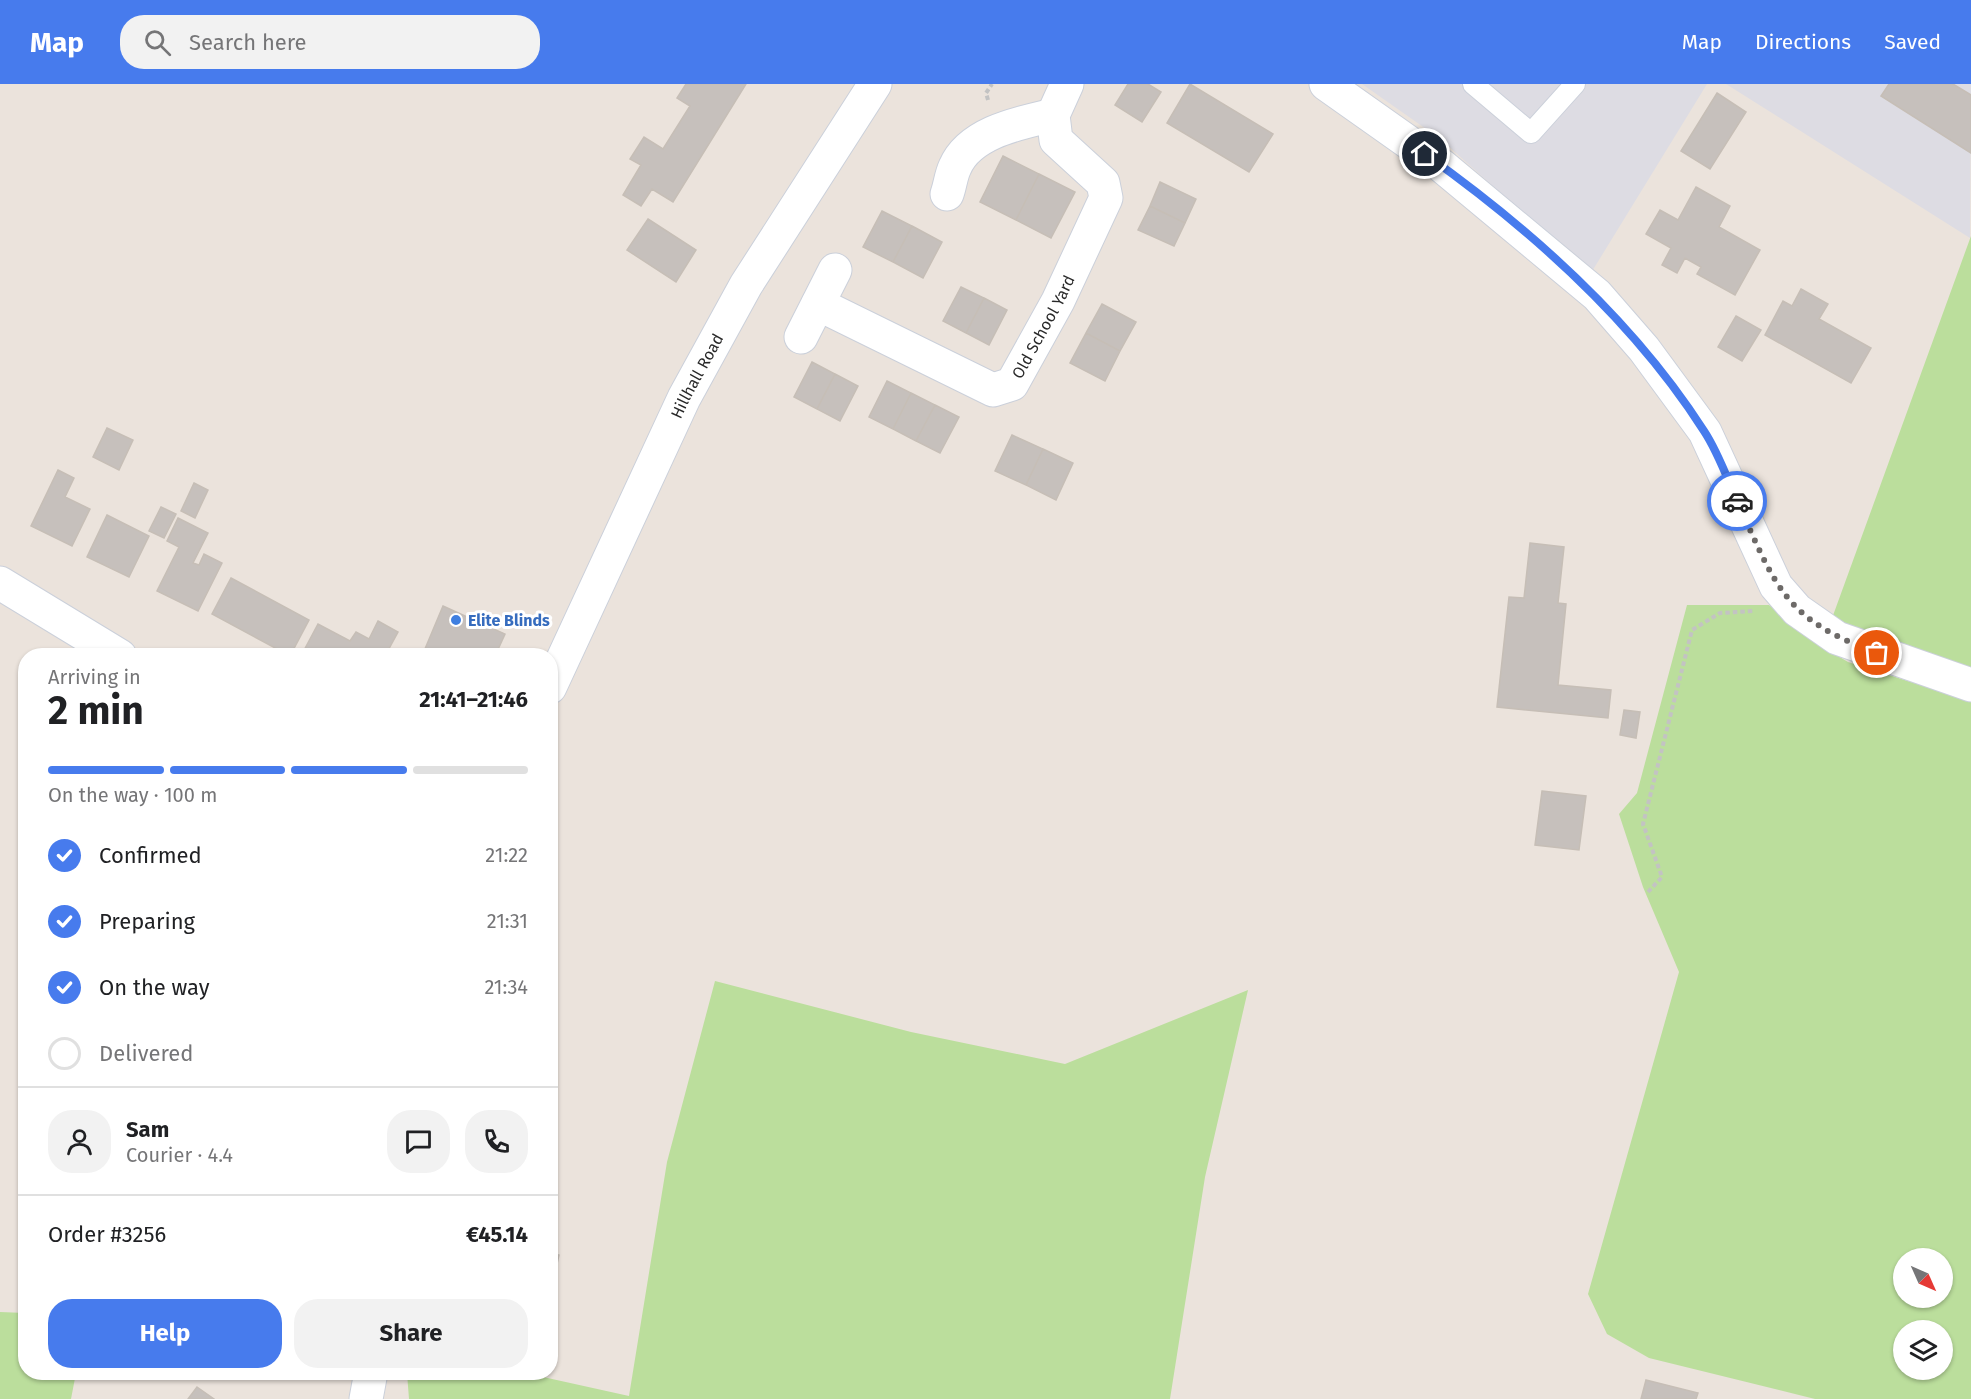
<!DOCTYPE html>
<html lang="en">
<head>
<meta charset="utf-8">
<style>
	:root { --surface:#fff; --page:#f2f2f2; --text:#202124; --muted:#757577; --line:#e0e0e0; --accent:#477bed }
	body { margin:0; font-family:"Fira Sans",sans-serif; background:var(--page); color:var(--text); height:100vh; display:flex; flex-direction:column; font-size:22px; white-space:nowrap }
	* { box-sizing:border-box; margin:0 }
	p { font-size:20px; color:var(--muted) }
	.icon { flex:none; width:33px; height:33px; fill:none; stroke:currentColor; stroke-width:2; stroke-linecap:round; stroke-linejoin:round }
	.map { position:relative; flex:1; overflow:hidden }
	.sheet { position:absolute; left:18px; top:564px; width:540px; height:732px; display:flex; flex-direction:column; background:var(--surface); border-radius:24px; box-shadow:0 2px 4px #0004 }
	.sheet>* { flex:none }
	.needle { width:39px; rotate:135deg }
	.buttons { position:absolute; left:1893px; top:1164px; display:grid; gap:12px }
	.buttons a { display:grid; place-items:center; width:60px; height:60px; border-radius:50%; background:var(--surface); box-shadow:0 2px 4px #0004; font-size:30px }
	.pin { position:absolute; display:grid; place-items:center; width:51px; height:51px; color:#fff; margin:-26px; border:3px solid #fff; border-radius:50%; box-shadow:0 2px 6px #0007 }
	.courier { position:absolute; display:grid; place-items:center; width:60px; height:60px; margin:-30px; border:4px solid #477bed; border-radius:50%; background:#fff; color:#222; box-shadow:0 2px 8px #0007 }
	.headline em { font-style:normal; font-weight:700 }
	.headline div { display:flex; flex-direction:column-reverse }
	.headline { display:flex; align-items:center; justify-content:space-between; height:102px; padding:0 30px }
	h1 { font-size:39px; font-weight:700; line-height:45px }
	.bar { display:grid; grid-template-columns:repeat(4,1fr); gap:9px 6px; align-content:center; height:72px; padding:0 30px }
	.bar i { height:8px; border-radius:4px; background:var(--line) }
	.bar .on { background:var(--accent) }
	.bar p { grid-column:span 4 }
	.line { display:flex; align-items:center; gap:15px; padding:0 30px; border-top:2px solid var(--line) }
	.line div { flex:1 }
	.round { display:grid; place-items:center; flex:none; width:63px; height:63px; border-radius:24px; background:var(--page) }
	ol { padding:0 30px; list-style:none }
	li { display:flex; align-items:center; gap:18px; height:66px }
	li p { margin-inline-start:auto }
	li .icon { padding:6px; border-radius:50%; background:var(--accent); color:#fff; stroke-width:4 }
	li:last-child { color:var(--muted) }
	li i { width:33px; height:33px; border:3px solid var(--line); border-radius:50% }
	.action { display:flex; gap:12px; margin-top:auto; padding:12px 30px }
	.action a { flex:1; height:69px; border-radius:24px; background:var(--accent); color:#fff; font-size:24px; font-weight:700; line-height:69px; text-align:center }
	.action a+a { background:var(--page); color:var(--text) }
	header { display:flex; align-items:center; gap:36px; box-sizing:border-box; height:84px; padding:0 30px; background:var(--accent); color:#fff }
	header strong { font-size:28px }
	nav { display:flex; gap:33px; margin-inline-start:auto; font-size:21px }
	.search { width:420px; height:54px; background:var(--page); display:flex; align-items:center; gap:15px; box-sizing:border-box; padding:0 21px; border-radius:24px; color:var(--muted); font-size:22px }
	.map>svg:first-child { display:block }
</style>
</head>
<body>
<header>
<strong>Map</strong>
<div class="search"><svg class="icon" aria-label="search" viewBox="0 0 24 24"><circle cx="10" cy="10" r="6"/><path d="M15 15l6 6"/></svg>Search here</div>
<nav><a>Map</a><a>Directions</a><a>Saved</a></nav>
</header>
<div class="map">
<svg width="1971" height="1315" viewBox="0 0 1971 1315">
	<rect width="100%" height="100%" fill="#ebe3dc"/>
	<!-- industrial -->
	<path fill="#dddce3" d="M1362,0H1707L1591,189L1439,54Z
		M1726,0H1971L1970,154Z"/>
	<!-- green -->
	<path fill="#bbde9c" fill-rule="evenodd" d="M1971,152V585L1831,537Z
		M1687,521H1769L1818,560L1848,578L1971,617V1315H1815L1649,1274L1607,1250L1588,1210L1679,888L1643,803L1619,730L1637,709ZM1904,1174H1942V1214H1904ZM1904,1246H1942V1286H1904Z
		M715,897L911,948L1065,980L1248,906L1205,1093L1170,1315H409L407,1289H525L629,1312L667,1078Z
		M0,1228L25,1229L26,1288L76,1289L71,1315H0Z"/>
	<!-- building -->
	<path fill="#c6c0bc" stroke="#c6beb6" stroke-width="1.5" d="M686,0H746L673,118L652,105L641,122L623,111L641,81L630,75L644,53L663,65L690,22L677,14Z
		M1128,0H1148L1161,8L1142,38L1115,21Z
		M1190,0L1273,50L1249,88L1167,39Z
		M1889,0H1953L1971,11V69L1881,12Z
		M1717,9L1746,28L1710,85L1681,67Z
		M1003,72L1039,90L1016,136L980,118Z
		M1039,90L1075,108L1051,154L1016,136Z
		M1160,98L1196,115L1185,139L1150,122Z
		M1696,103L1730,122L1719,143L1760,166L1735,211L1697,190L1701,183L1685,174L1677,189L1662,181L1671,164L1646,150L1660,126L1678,136Z
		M1150,122L1185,139L1174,162L1138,146Z
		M882,127L912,142L893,178L863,163Z
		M648,135L696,166L676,198L627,166Z
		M912,142L942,158L923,194L893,178Z
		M961,203L984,214L966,249L943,237Z
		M1801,205L1828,220L1819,235L1871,264L1851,299L1765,251L1783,217L1792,222Z
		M984,214L1007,226L989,261L966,249Z
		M1102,220L1136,238L1120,267L1086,249Z
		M1736,232L1761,246L1742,277L1718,263Z
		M1086,249L1120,267L1105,297L1070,279Z
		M812,278L835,290L817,325L794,313Z
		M835,290L858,302L840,337L817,325Z
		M887,297L911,309L893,345L869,333Z
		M911,309L935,321L916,357L893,345Z
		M935,321L959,333L940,369L916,357Z
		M107,344L133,356L119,386L93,373Z
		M1012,351L1043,365L1026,401L995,387Z
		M1043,365L1073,379L1056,416L1026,401Z
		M58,386L74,394L65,413L90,425L72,462L31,442Z
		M194,399L208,406L195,434L181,427Z
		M161,423L176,430L164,454L149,447Z
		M107,431L149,452L129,493L87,473Z
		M178,434L208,449L193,479L199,481L204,470L222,479L198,527L157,507L179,463L167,457Z
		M1530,459L1564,463L1558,519L1566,520L1558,601L1611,606L1608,634L1497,623L1509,513L1524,514Z
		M231,494L309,536L290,572L212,530Z
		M443,522L505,550L495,572H422Z
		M378,537L398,548L385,572H301L318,540L350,557L356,548L369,555Z
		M1624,626L1640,628L1636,654L1620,651Z
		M1542,707L1586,712L1579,766L1535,761Z
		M550,1169L559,1171L550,1211Z
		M1646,1296L1698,1309L1696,1315H1641Z
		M197,1303L214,1315H188Z"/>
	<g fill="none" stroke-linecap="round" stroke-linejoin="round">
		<defs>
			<path id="lane" d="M1473,0L1531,49L1575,0"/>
			<g id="street">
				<path d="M1326,0L1442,82L1597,211L1644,265L1705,348L1776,502L1797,526L1837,554L1971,601"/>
				<path d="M947,110C950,102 951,91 955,83C970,48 1020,39 1053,31"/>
				<path id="s1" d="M818,220L993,306L1012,300L1058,217L1106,114L1103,99L1056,56L1053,31L1067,0"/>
				<path d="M801,253L835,186"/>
				<path d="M0,499L120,572"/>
			</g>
			<g id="secondary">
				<path id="s2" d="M550,603L684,314L746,201L875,0"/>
				<path d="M366,1315L371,1288"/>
			</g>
		</defs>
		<!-- lane casing -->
		<use href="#lane" stroke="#cbd0da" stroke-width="22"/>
		<!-- street casing -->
		<use href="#street" stroke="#cbd0da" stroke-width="35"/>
		<!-- secondary casing -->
		<use href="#secondary" stroke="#cbd0da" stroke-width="35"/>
		<!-- path -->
		<path stroke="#c3c3c3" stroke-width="4" stroke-dasharray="4.5 3" stroke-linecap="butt" d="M988,16L986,9L992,0
			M1648,808L1662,793L1643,740L1692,546L1720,529L1754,527"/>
		<!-- lane -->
		<use href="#lane" stroke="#fff" stroke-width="20"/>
		<!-- street -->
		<use href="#street" stroke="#fff" stroke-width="33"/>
		<!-- secondary -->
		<use href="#secondary" stroke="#fff" stroke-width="33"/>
	</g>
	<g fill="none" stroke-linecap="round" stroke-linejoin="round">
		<!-- done -->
		<path stroke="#6d6a68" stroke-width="6" stroke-dasharray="0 10.8" d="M1737,417C1776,502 1783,535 1877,569"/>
		<!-- route -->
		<path stroke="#477bed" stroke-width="8" d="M1425,70C1532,146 1633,236 1704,347C1718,368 1727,394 1737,417"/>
	</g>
	<!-- markers -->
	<circle fill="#3f7fe0" stroke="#fff" stroke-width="2" cx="456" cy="536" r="6"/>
	<g text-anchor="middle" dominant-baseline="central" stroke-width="6" stroke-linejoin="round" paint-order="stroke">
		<!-- street labels -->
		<g font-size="16" fill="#292929" stroke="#fff">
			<text stroke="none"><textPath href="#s1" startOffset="280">Old School Yard</textPath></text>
			<text stroke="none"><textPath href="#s2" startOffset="344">Hillhall Road</textPath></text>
		</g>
		<!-- shop labels -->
		<g font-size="16" font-weight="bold" fill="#366cbe" stroke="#fff" text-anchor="start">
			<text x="468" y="536">Elite Blinds</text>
		</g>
	</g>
</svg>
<div class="buttons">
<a><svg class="needle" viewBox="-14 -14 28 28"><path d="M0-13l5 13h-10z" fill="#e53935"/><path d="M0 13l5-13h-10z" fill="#757577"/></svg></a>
<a><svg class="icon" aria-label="layers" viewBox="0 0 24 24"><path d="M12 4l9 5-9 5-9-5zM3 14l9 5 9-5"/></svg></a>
</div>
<div class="pin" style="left:1877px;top:569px;background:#ea580c"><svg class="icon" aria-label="bag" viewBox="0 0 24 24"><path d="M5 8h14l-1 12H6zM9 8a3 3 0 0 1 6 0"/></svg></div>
<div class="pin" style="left:1425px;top:70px;background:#1f2937"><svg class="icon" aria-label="home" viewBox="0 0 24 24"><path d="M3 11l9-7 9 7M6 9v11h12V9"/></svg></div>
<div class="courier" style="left:1737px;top:417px"><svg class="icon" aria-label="car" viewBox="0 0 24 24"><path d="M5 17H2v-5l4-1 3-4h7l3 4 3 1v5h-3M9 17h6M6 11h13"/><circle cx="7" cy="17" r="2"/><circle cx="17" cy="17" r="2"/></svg></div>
<section class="sheet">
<div class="headline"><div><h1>2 min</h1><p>Arriving in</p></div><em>21:41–21:46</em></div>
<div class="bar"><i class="on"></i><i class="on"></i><i class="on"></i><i></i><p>On the way · 100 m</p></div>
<ol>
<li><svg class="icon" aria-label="check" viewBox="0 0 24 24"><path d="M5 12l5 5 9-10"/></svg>Confirmed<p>21:22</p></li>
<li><svg class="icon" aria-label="check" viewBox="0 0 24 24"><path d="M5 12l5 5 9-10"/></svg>Preparing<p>21:31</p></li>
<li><svg class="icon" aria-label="check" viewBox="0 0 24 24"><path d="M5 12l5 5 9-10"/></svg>On the way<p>21:34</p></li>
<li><i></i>Delivered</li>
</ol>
<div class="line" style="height:108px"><a class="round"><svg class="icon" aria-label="person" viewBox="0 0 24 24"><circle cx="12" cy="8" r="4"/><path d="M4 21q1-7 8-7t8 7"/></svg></a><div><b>Sam</b><p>Courier · 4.4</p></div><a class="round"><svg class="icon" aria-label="chat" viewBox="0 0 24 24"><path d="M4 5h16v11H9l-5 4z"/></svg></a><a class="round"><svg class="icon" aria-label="phone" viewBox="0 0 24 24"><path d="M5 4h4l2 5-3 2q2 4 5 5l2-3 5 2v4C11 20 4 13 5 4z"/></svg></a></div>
<div class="line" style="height:78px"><div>Order #3256</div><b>€45.14</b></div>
<div class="action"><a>Help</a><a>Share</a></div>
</section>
</div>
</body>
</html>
